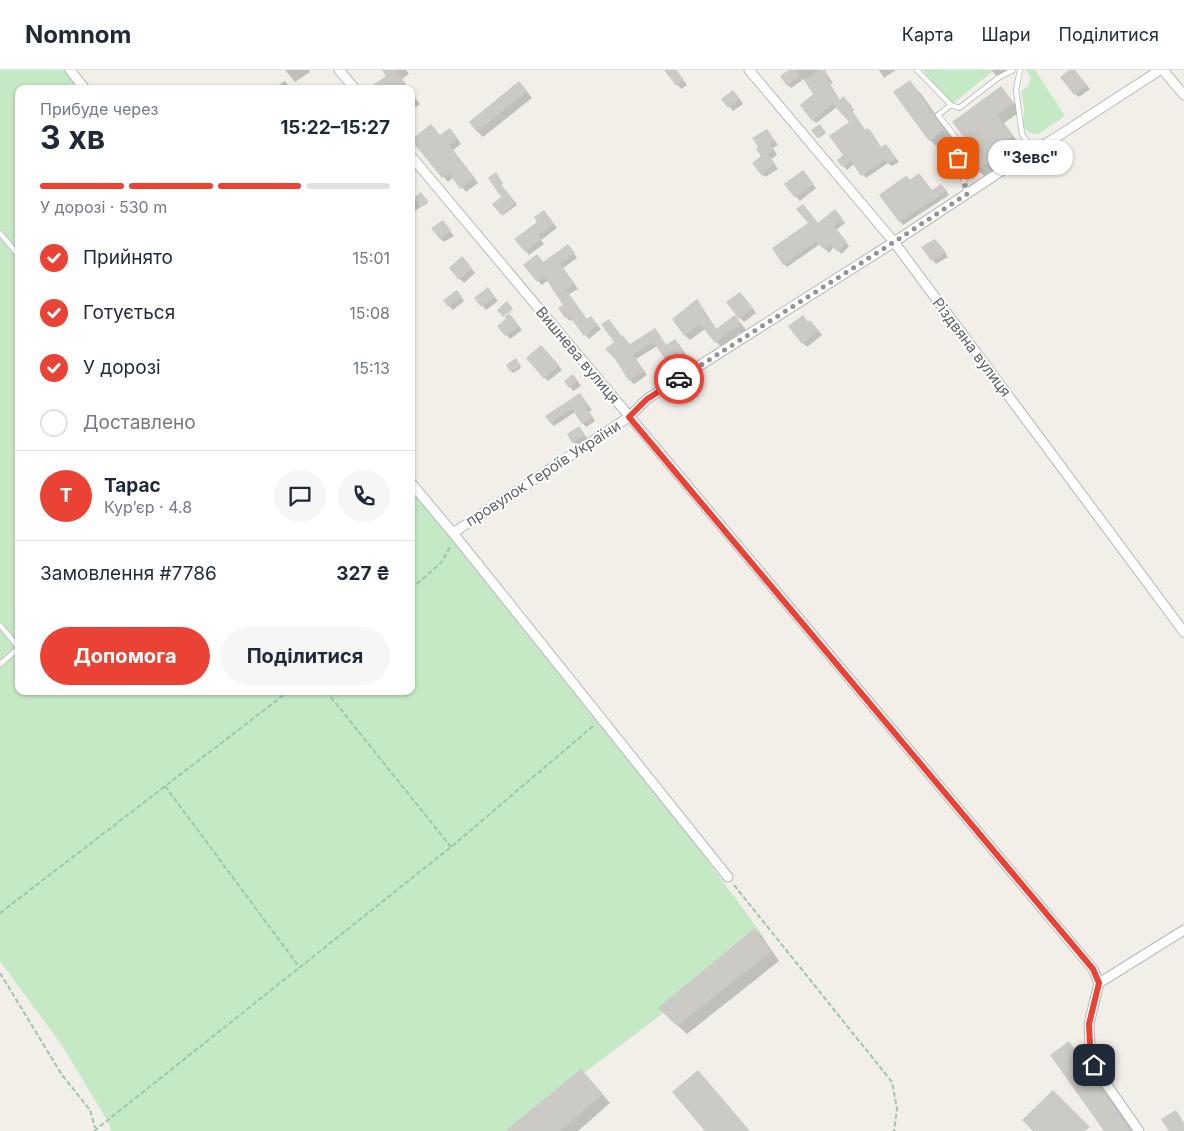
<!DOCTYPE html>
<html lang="uk">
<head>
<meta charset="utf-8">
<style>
	:root { --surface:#fff; --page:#f6f6f7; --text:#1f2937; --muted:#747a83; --line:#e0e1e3; --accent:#ea4335 }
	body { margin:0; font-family:Inter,sans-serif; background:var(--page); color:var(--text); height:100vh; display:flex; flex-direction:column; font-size:19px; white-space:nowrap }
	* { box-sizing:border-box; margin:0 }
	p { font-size:16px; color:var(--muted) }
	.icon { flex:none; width:28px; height:28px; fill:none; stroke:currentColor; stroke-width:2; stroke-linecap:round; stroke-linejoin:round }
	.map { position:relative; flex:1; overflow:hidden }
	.side { position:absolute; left:15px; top:15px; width:400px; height:610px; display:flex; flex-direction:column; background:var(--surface); border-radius:10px; box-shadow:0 1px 4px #0004 }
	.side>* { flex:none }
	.pin { position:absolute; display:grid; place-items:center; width:42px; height:42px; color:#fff; margin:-21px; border-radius:10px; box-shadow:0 2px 8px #0006 }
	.courier { position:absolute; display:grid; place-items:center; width:50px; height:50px; margin:-25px; border:4px solid #ea4335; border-radius:50%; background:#fff; color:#222; box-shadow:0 1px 6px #0007 }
	.bubble { position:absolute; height:35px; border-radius:18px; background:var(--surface); box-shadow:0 1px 4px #0004; font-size:16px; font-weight:700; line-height:35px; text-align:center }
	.head em { font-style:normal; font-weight:700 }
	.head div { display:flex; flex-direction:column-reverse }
	.head { display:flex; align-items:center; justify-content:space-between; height:85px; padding:0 25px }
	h1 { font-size:32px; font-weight:700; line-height:38px }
	.bar { display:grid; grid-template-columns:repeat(4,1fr); gap:8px 5px; align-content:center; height:60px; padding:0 25px }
	.bar i { height:6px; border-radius:4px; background:var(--line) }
	.bar .current { background:var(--accent) }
	.bar p { grid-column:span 4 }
	.line { display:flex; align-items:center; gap:12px; padding:0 25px; border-top:1px solid var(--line) }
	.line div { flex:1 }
	.round { display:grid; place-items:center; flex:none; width:52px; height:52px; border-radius:26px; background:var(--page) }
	ol { padding:0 25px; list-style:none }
	li { display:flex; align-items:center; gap:15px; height:55px }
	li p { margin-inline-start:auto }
	li .icon { padding:5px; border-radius:50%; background:var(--accent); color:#fff; stroke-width:4 }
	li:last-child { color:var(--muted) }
	li i { width:28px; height:28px; border:2px solid var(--line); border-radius:50% }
	.primary-button { display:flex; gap:10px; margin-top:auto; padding:10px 25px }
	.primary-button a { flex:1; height:58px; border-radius:30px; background:var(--accent); color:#fff; font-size:20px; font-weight:700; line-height:58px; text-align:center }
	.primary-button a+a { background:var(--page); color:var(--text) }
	header { display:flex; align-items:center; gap:30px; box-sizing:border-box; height:70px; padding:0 25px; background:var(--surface); border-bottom:1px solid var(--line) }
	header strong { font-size:24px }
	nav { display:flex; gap:28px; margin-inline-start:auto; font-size:18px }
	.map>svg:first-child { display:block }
</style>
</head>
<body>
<header>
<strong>Nomnom</strong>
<nav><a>Карта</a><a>Шари</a><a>Поділитися</a></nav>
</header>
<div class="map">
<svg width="1184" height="1061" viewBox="0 0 1184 1061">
	<rect width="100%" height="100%" fill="#f1efe8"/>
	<!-- green -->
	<path fill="#c5e8c5" d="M0,0H70L85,19H19V621H411V413L606,654L764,867L507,1061H111L108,1052L61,974L0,891Z
		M923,0H990L992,2L951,35Z
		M1026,0H1035L1065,46L1038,64C1032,65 1026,61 1023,56L1024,38L1021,21L1028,16L1031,7Z"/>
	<!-- shadow -->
	<path fill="#0003" d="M285,0H309L310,2L295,12Z
		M383,0H406L409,4L398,12L403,19H377L388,6Z
		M669,0H676L687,15L681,19L667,2Z
		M791,0H818L819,2L824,0L833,13L830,14L840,31L847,32L854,40L852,42L866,61L868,59L872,63L882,79H889L899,92L892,96L888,93L866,108L854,94L847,100L838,90L845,85L851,52L837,37L816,53L813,50L815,25L804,9L791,18L788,15Z
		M879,0H896L884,8Z
		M991,0H1011L999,8Z
		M1071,0H1074L1076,2L1090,19L1079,27L1075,24Z
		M285,11L291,19H275L274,18Z
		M910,12L922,25L956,73L947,79L960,96L961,101L956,104L950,98L943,83L930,70Z
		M1001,18L1021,41L1004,53L1020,75L1008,83L1012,89L986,108L978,100L977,88Z
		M525,19L532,28L483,67L477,61Z
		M411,23L420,34L411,40Z
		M737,25L743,34L733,41L723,29Z
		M819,55L826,63L819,68L813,60Z
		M767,60L778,75L773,78L777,85L771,89L778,99L765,107L762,104L763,87L760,78Z
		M454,64L461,74L453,80L478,113L466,122L454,107L448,112L413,69Z
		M497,105L503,114L501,115L517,135L503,145L502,144L503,128Z
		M806,105L816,118L800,131L786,114Z
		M910,112L932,121L944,118L949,125L903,155L881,126Z
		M421,124L428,133L411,143V132Z
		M838,144L845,153L836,160L849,176L842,184L834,177L829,183L820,174L787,197L784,194L819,154Z
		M548,146L557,158L541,170L544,174L529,185L526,181Z
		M446,155L454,166L444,172L440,168Z
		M939,174L948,187L936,194L923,178Z
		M572,180L577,188L563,198L578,219L569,224L587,250L594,251L601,259L589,269L573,249L570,251L566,247L565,235L548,210L542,215L538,211L544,193Z
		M466,192L475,203L464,213L460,209Z
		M491,223L498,231L486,240L475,228Z
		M460,225L464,231L453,240L449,236Z
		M744,227L756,243L744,252L740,248Z
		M701,236L717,260L739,251L746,260L740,264L739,263L721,277L705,259L690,270L685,265Z
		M513,240L509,245L522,260L510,269L499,256L507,250L505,247Z
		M609,250L622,267L630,275L658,263L667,276L679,274L687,286L672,296L657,276L636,289L647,305L634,314L630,310L615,272Z
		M808,253L814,255L822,265L807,277L803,273Z
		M545,280L562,300L548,311L545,308Z
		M517,291L521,298L513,303L507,295Z
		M577,310L581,316L573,321L570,317Z
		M580,325L592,340L589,342L595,351L586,357L575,342L554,356L550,352Z
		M579,358L588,369L577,376L573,372Z
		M755,859L763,868L779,891L687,964L668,947Z
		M1069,973L1075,979L1133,1061H1105Z
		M589,1009L610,1033L578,1061H507Z"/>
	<!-- building -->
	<path fill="#cccac5" d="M382,0H396L406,14L399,19H367L386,6Z
		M664,0H676L684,10L676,16Z
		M789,0H795L800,6L787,16L780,6Z
		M819,0H825L830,9L828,10L840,30L843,26L852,36L850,37L865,60L868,58L881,77L886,74L896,88L888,94L884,90L861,106L851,91L842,97L837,90L843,85L829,66L849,52L833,34L812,51L800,35L813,24L804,10Z
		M1069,0H1075L1087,15L1074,25L1060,7Z
		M910,10L944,60L929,71L893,22Z
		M519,11L527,21L477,62L469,52Z
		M1001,16L1014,33L997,45L1013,66L1001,75L1005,81L999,84L1000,86L977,100L971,91L976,87L968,76L970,75L952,52Z
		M733,20L740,29L728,38L721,29Z
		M431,54L440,65L450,58L458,69L449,75L475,108L460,119L449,103L442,108L411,70Z
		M820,54L825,61L817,68L811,60Z
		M767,59L775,71L770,74L774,80L768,84L775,94L761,105L752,93L761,86L756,79L758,77L752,68Z
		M948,78L954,88L956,95L949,99L939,84Z
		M803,100L814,114L795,128L784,114Z
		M496,102L502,112L500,113L516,133L501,145L492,134L501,127L488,108Z
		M919,103L932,120L941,114L947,121L899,152L879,125L904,107L907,106L910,110Z
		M421,122L428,131L421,137L414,128Z
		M803,134L818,153L835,139L843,149L834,156L847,172L838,182L830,174L825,180L816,172L783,195L772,178L808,153L796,139Z
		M544,140L554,154L538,165L541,169L525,182L514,169L537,152L534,147Z
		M443,150L451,161L440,169L431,158Z
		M935,169L946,182L931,191L921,177Z
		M568,174L575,183L560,194L575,214L566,220L587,249L591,246L598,255L584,266L569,246L565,248L558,238L563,235L544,206L537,212L523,195L537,184L543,192Z
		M462,186L472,198L459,210L449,198Z
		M488,217L495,227L481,237L474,228Z
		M457,220L462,227L448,237L443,230Z
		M740,222L753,238L739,249L726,232Z
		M697,229L705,241L703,242L716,259L735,245L742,255L734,260L733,259L715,273L700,254L684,266L672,249Z
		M507,231L513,239L503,247L497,240Z
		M511,245L519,256L505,266L497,256Z
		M803,245L808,252L810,250L819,261L802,274L788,256Z
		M609,249L621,266L622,265L630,274L655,258L666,275L675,269L684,282L668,293L653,272L633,285L644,301L629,311L615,289L605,279L614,272L601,254Z
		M541,275L559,295L544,309L526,288Z
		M516,288L521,296L510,302L506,295Z
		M573,304L578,311L569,318L564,311Z
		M580,323L589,336L586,338L593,347L582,354L572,339L550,353L545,346Z
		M579,356L585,365L572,373L567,364Z
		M755,858L771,882L677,956L658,938Z
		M1069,971L1088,999L1131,1061H1104L1050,985Z
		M581,999L603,1024L560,1061H505Z
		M698,1000L750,1061H705L672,1022Z
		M1053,1020L1090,1057L1085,1061H1033L1022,1050Z
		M1176,1040L1184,1053V1061H1169L1161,1049Z"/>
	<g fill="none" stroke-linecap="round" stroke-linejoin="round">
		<defs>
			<path id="lane" d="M917,0L951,35L959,38L998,8L1013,0
				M1020,0L1016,20L1022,64L1033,80
				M951,35L938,45L960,73L958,88L967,124
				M0,163L19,186
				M0,555L19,578
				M0,594L19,578"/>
			<path id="street" d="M70,0L85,19
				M339,0L355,19
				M749,0L894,172L1184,562
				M1163,0L1184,25
				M411,86L1093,899L1099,913L1089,954L1090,975L1093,995L1139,1061
				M411,413L453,463L728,807
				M453,463L629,347L647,329L894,172L1033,80L1052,70L1160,0
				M1099,913L1184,860"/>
		</defs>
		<!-- lane casing -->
		<use href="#lane" stroke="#b5b8bc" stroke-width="6"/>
		<!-- street casing -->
		<use href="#street" stroke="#b5b8bc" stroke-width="11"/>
		<!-- path -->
		<path stroke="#9cc7a9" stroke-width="2" stroke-dasharray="5 2.5" stroke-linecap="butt" d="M411,519L442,492L450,477
			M326,621L451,777
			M165,716L300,898
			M734,815L892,1012L897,1039L894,1061
			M0,843L289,621
			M0,903L62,1005L90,1040L95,1058
			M94,1061L451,777L592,657L593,653"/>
		<!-- lane -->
		<use href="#lane" stroke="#fff" stroke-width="4.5"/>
		<!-- street -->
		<use href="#street" stroke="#fff" stroke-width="9"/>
	</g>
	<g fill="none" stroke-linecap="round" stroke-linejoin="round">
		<!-- done -->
		<path stroke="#929495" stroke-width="5" stroke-dasharray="0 9" d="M679,309L894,172L967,124L958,88"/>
		<!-- route -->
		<path stroke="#ea4335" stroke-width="6" d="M679,309L647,329L629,347L1093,899L1099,913L1089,954L1090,975L1094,995"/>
	</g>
	<g text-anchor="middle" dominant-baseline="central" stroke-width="4" stroke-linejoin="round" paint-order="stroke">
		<!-- street labels -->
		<g font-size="15" fill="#5f6368" stroke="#fff">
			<text transform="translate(972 277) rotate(53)">Різдвяна вулиця</text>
			<text transform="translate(578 285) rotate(50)">Вишнева вулиця</text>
			<text transform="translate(543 403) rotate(-33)">провулок Героїв України</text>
		</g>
	</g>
</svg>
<div class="pin" style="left:958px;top:88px;background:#ea580c"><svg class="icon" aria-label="bag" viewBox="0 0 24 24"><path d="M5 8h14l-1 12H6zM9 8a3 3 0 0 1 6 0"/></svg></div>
<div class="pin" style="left:1094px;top:995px;background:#1f2937"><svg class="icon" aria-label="home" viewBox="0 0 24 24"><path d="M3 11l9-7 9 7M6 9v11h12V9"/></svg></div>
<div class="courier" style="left:679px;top:309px"><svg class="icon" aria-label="car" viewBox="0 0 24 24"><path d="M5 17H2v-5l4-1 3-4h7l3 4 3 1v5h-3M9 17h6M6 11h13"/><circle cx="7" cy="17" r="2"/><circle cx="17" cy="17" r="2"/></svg></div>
<div class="bubble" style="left:988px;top:70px;width:85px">&quot;Зевс&quot;</div>
<section class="side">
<div class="head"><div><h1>3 хв</h1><p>Прибуде через</p></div><em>15:22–15:27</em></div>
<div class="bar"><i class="current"></i><i class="current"></i><i class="current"></i><i></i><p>У дорозі · 530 m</p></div>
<ol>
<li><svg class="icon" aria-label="check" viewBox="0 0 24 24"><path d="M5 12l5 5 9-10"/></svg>Прийнято<p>15:01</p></li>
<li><svg class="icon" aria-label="check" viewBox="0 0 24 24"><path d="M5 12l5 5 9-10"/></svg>Готується<p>15:08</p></li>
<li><svg class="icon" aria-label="check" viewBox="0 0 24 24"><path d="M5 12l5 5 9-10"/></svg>У дорозі<p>15:13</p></li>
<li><i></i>Доставлено</li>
</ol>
<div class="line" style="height:90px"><b class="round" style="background:var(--accent);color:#fff">Т</b><div><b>Тарас</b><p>Кур’єр · 4.8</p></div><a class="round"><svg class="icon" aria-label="chat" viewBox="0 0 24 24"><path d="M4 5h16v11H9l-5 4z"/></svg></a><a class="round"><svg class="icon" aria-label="phone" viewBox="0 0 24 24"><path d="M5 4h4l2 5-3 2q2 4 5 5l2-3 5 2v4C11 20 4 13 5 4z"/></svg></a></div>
<div class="line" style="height:65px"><div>Замовлення #7786</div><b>327 ₴</b></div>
<div class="primary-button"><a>Допомога</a><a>Поділитися</a></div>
</section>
</div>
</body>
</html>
